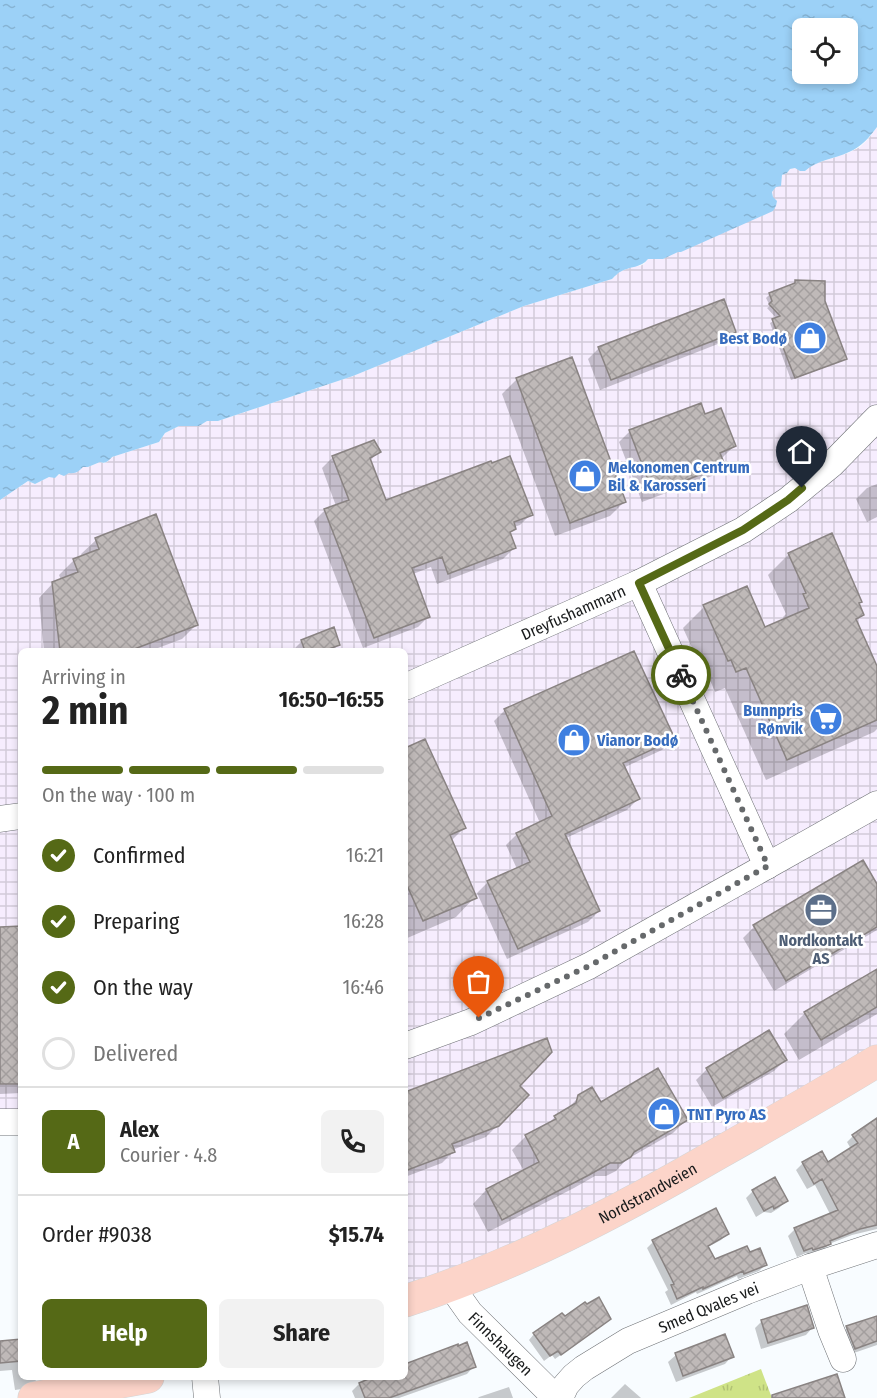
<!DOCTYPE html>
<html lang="en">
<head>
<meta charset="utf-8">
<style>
	:root { --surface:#fff; --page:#f2f2f2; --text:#222; --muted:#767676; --line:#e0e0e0; --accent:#556916 }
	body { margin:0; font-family:"Fira Sans Condensed",sans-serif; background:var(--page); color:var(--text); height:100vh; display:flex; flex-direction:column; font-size:22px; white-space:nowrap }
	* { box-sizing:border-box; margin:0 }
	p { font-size:20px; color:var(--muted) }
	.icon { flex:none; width:33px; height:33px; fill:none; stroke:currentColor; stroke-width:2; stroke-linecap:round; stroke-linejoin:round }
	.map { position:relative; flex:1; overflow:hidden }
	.panel { position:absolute; left:18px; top:648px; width:390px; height:732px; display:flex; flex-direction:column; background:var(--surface); border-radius:9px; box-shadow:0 3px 9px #0003 }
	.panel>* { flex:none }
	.buttons { position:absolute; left:792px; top:18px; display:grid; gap:12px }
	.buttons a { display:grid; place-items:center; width:66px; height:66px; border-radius:9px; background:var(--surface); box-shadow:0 3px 9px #0003; font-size:30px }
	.pin { position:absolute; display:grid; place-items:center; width:51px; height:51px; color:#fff; margin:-62px -26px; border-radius:50% 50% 50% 0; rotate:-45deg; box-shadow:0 0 6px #0007 }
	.pin .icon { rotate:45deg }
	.courier { position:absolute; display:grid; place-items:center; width:60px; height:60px; margin:-30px; border:4px solid #556916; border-radius:50%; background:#fff; color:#222; box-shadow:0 2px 8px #0007 }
	.headline em { font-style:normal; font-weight:700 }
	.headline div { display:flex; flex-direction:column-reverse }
	.headline { display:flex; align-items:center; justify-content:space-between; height:102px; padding:0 24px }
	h1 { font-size:39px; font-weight:700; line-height:45px }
	.bar { display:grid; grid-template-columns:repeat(4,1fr); gap:9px 6px; align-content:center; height:72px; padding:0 24px }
	.bar i { height:8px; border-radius:4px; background:var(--line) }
	.bar .on { background:var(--accent) }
	.bar p { grid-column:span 4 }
	.line { display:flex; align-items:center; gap:15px; padding:0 24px; border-top:2px solid var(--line) }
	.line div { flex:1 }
	.round { display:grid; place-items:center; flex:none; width:63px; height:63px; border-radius:9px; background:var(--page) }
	ol { padding:0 24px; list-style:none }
	li { display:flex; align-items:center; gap:18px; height:66px }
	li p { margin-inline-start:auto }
	li .icon { padding:6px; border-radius:50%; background:var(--accent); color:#fff; stroke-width:4 }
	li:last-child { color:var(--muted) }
	li i { width:33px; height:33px; border:3px solid var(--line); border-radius:50% }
	.primary-button { display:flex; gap:12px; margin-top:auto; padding:12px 24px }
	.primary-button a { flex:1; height:69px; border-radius:9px; background:var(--accent); color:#fff; font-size:24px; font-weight:700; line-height:69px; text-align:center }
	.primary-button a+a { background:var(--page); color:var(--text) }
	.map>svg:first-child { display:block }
</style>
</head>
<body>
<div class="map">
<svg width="877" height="1398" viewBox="0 0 877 1398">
	<defs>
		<pattern id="industrial-grid" width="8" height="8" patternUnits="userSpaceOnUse" patternTransform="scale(1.5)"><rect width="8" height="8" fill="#f6edfe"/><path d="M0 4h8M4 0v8" fill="none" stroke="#d2cbd9"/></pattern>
		<pattern id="grass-tufts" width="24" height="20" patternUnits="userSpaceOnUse" patternTransform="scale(1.5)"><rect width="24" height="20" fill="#cfe387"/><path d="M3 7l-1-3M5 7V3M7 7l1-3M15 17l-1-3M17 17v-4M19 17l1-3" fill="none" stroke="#b1c274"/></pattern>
		<pattern id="water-ripples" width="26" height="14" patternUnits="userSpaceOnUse" patternTransform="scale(1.5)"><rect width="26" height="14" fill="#9cd1f7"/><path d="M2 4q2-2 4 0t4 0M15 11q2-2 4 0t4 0" fill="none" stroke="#86b3d3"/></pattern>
		<pattern id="building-cross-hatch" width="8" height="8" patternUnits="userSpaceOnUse" patternTransform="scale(1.5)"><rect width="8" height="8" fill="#bfb9b8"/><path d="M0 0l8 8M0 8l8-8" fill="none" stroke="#a39e9e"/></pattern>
	</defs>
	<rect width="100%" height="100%" fill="#f8fcff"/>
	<!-- industrial -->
	<path fill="url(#industrial-grid)" d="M877,127V1061L405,1305V651H21V1122H0V500L28,481L35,484L49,477L70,473L83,467H88L100,462L104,463L107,462L112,457L159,442L165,433L179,426H199L207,421H218L353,376L524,306L612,279L619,272L634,266H640L644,264L648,259H663L678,251L681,252L773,197L772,192L781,180L782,175L787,173L790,169L795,168L805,171L811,165L848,153L860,147L869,138Z"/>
	<!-- grass -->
	<path fill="url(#grass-tufts)" d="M761,1369L772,1398H689Z"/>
	<!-- water -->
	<path fill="url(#water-ripples)" fill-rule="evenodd" d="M0,0H877V127C869,138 861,147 849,152C834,159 817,160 805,171H800L795,168L790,169L787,173L782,175L781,186L776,187L772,192L773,197L777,201L776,206L773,211L681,252H678L663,259H648C641,268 630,266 620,272C619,272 613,278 612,279L524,306L353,376L218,421H207L199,426H179L165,433L159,442L112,457C108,461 106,464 100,462L88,467H83C79,471 76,474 69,473L64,476L59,474L55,478L49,477L35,484L28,481L0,500ZM802,28H848V74H802Z"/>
	<!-- shadow -->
	<path fill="#0003" d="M795,282L824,302L845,358L842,361L791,380L770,323L777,319L767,308L770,306L766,298L770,294L792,285Z
		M734,331L723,342L600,390L588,359L599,348Z
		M517,379L624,502L610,516L555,536L502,394Z
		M704,416L734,446L723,457L720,458L723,465L712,476L642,502L619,442L630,431Z
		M379,451L370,461L385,502L531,514L520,525L514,527L515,529L509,534L514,548L503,559L437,584L431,567L413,574L429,616L418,627L363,648L314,521L325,510L336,506L322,468L333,457Z
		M877,484V517L867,522L856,499L867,488Z
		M96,540L196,625L182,639L150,651H44L39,598L53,583L61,580L59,575L74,560L82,557L81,554Z
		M789,554L862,615L856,621L877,669V729L874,732L766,780L725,688L715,692L710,680L707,681L683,628L704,607L764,629L785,620L783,617L786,614L768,575Z
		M302,641L339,644L332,651H296L295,648Z
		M505,710L673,739L662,750L623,768L638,799L627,810L566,838L599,911L588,922L507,959L477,893L488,882L517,869L506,845L517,834L540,823L494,721Z
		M405,750L464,828L451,841L475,897L456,917L405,939Z
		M863,862L877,887V930L774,991L743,938L754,927Z
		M0,928H21V1093L0,1094Z
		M877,970V1014L799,1060L784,1034L805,1013Z
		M785,1060L774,1071L712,1107L696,1080L707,1069Z
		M518,1086L527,1095L486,1137L452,1150L453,1152L442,1163L405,1177V1093Z
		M579,1097L600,1104L686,1120L673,1133L626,1160L616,1171L606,1176H595L574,1188L488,1232L473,1204L486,1190L524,1171L512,1150L526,1136L547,1125L555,1117L565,1111Z
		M877,1121V1229L852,1235L829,1244L823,1250L807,1256L806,1253L797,1257L788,1236L795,1229L830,1214L815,1185L807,1189L796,1170L803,1163L828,1164L851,1149L847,1142L853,1136Z
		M753,1191L786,1201L779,1208L771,1213L764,1212L756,1217L746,1198Z
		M727,1234L721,1240L708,1247L714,1261L749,1254L765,1265L759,1271L738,1279L737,1276L697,1294L696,1292L671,1305L665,1292L668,1290L647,1248L653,1242Z
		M877,1318V1345L848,1355L840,1335L847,1328Z
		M564,1319L604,1324L555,1359L552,1355L544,1361L529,1340L534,1334Z
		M762,1321L813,1327L806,1335L761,1349L755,1328Z
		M724,1336L732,1356L725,1364L676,1382L668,1362L676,1355Z
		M21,1340V1377H38V1378L29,1388L15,1390L12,1370L0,1371V1342Z
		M405,1366H474L467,1374L399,1398H355L352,1391L359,1384L377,1377H405Z
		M625,1384L641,1398H611Z
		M509,1387L513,1398H478L479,1397Z"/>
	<!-- building -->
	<path fill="url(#building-cross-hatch)" stroke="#898382" stroke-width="1.5" d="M795,280L825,281V301L847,359L795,378L772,319L780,316L769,304L772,301L769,293L795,283Z
		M724,299L736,332L611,380L598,347Z
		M572,357L626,502L570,523L516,378Z
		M701,403L705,414L721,408L736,446L720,453L725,465L653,493L629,430Z
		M374,440L381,452L370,458L386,500L491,461L492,463L510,456L533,515L514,522L516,529L510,532L516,548L448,574L442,557L412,568L430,617L374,638L324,509L349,500L332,456Z
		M156,514L198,625L129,651H60L52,582L78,572L73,559L99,549L95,538Z
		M832,533L862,602L859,603L864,615L856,619L877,666V720L787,760L746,668L736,672L731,660L728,661L703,605L747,586L765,627L809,608L803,594L806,593L788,553Z
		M334,627L340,645L323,651H305L301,640Z
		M634,651L675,739L623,763L640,799L565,834L600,911L518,949L487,881L530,862L516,833L552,816L504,709Z
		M425,739L466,828L450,835L477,898L423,921L405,881V748Z
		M863,860L877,884V927L786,981L753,925Z
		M21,926V1084H0V927Z
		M877,969V1007L821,1040L804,1012Z
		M769,1030L787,1060L723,1098L706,1068Z
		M547,1038L552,1052L520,1086L529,1095L499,1126L452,1144L455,1152L405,1171V1092Z
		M658,1068L688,1120L634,1152L631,1157L621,1163H610L589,1175L502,1220L486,1189L539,1162L525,1135L556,1119L554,1116L576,1103L578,1095L592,1087L601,1102Z
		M877,1118V1225L860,1229L830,1241L831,1244L826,1246L813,1250L812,1248L804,1251L794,1228L838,1210L822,1179L814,1184L802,1162L822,1151L828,1162L858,1143L852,1135Z
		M775,1177L788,1201L774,1209L773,1206L764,1211L752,1190Z
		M716,1208L729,1234L708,1246L715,1259L747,1246L750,1252L760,1248L767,1265L744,1274L743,1271L703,1289V1287L677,1299L671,1285L674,1284L652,1240Z
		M599,1297L611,1319L561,1355L558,1351L550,1356L533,1333L562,1313L565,1316L585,1302L587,1304Z
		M807,1305L814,1328L768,1343L761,1320Z
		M877,1316V1341L855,1349L846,1326Z
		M725,1334L734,1357L683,1376L675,1353Z
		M21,1339V1361L0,1363V1341Z
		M467,1342L476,1367L389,1398H365L359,1383L373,1377H405V1364L458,1344V1346Z
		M837,1374L845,1398H772V1395Z"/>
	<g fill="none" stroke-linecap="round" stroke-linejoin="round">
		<defs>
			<g id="minor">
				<path d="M639,583L767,866"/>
				<path id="s1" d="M405,687L639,583L743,530L788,500L832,464L877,418"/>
				<path d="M0,819L21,816"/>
				<path d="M405,1046L471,1022L589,966L877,804"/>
				<path d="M0,1122H21"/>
				<path d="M810,1267L831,1330L843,1359"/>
				<path id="s2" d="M454,1285L458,1296L470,1313L556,1398"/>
				<path d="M205,1377L207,1398"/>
				<path id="s3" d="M560,1398L566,1385L574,1376L584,1368L628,1341L747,1291L810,1267L877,1245"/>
			</g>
			<g id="major">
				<path id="s4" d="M405,1301C517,1265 617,1212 719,1153C772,1123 825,1093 877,1061"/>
				<path d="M34,1398L148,1377"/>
			</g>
		</defs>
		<!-- minor casing -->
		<use href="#minor" stroke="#6e7175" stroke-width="27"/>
		<!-- major casing -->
		<use href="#major" stroke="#d5d6d6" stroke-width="33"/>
		<!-- minor -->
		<use href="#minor" stroke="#fff" stroke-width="26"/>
		<!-- major -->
		<use href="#major" stroke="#fcd4c9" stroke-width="32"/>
	</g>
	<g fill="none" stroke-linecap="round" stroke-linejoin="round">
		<!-- done -->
		<path stroke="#66696b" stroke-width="6" stroke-dasharray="0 10.8" d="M479,1018L589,966L768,866L681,675"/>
		<!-- route -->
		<path stroke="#556916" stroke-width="8" d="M681,675L639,583L743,530L788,500L802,488"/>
	</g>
	<!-- icons -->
	<defs>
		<symbol id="shop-disc" viewBox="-11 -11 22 22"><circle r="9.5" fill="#3f7fe0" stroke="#fff"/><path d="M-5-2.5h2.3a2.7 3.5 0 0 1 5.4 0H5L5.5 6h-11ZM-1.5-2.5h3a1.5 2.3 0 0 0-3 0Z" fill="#fff"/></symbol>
		<symbol id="supermarket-disc" viewBox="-11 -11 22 22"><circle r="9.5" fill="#3f7fe0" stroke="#fff"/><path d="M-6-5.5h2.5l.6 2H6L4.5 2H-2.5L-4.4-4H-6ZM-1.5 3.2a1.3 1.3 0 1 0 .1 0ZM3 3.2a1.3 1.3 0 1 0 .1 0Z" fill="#fff"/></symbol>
		<symbol id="office-disc" viewBox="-11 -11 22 22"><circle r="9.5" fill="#5c6f8a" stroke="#fff"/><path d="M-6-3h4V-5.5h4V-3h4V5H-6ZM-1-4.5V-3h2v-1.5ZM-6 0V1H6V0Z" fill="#fff"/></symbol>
	</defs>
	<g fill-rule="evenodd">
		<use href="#shop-disc" x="791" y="319" width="38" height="38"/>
		<use href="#shop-disc" x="566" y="457" width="38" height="38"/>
		<use href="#supermarket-disc" x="807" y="700" width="38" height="38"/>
		<use href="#shop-disc" x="555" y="721" width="38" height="38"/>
		<use href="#office-disc" x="802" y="891" width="38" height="38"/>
		<use href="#shop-disc" x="645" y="1095" width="38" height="38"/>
	</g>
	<g text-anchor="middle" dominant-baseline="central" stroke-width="5" stroke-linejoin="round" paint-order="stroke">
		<!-- shop labels -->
		<g font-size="16" font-weight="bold" fill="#366cbe" stroke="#fff" text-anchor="start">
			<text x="787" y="338" text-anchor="end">Best Bodø</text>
			<text x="608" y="467">Mekonomen Centrum<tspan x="608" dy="18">Bil &amp; Karosseri</tspan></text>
			<text x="803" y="710" text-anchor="end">Bunnpris<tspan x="803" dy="18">Rønvik</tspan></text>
			<text x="597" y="740">Vianor Bodø</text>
			<text x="687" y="1114">TNT Pyro AS</text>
		</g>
		<!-- street labels -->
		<g font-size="16" fill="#181a1b" stroke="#fff">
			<text stroke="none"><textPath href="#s1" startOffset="184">Dreyfushammarn</textPath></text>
			<text stroke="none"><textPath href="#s4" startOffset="266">Nordstrandveien</textPath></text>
			<text stroke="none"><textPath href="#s3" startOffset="178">Smed Qvales vei</textPath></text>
			<text stroke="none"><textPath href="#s2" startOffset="76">Finnshaugen</textPath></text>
		</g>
		<!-- service labels -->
		<g font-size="16" font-weight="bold" fill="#4e5e75" stroke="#fff">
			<text x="821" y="940">Nordkontakt<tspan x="821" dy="18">AS</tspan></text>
		</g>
	</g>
</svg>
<div class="buttons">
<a><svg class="icon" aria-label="locate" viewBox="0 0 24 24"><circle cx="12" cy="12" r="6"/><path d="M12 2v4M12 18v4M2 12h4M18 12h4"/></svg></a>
</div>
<div class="pin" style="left:479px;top:1018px;background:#ea580c"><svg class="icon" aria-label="bag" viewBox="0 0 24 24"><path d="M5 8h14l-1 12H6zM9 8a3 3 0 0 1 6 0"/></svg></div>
<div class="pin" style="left:802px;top:488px;background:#1f2937"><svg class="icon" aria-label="home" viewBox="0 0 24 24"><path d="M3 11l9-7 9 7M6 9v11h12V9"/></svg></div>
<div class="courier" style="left:681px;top:675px"><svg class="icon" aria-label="bike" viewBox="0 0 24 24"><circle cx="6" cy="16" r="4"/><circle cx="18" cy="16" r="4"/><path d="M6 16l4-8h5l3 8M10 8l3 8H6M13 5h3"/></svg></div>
<section class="panel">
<div class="headline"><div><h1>2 min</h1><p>Arriving in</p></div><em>16:50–16:55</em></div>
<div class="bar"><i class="on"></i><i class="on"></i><i class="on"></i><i></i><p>On the way · 100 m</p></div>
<ol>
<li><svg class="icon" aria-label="check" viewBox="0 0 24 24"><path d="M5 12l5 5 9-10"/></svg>Confirmed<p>16:21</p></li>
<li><svg class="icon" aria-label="check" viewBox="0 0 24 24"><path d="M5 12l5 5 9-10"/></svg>Preparing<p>16:28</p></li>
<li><svg class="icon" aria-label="check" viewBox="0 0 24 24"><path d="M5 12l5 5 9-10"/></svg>On the way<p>16:46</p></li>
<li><i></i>Delivered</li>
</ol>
<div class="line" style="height:108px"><b class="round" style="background:var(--accent);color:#fff">A</b><div><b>Alex</b><p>Courier · 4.8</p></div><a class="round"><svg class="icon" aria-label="phone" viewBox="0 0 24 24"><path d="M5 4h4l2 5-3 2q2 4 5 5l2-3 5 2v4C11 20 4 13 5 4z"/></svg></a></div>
<div class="line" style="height:78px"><div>Order #9038</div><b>$15.74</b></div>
<div class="primary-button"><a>Help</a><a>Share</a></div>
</section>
</div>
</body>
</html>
